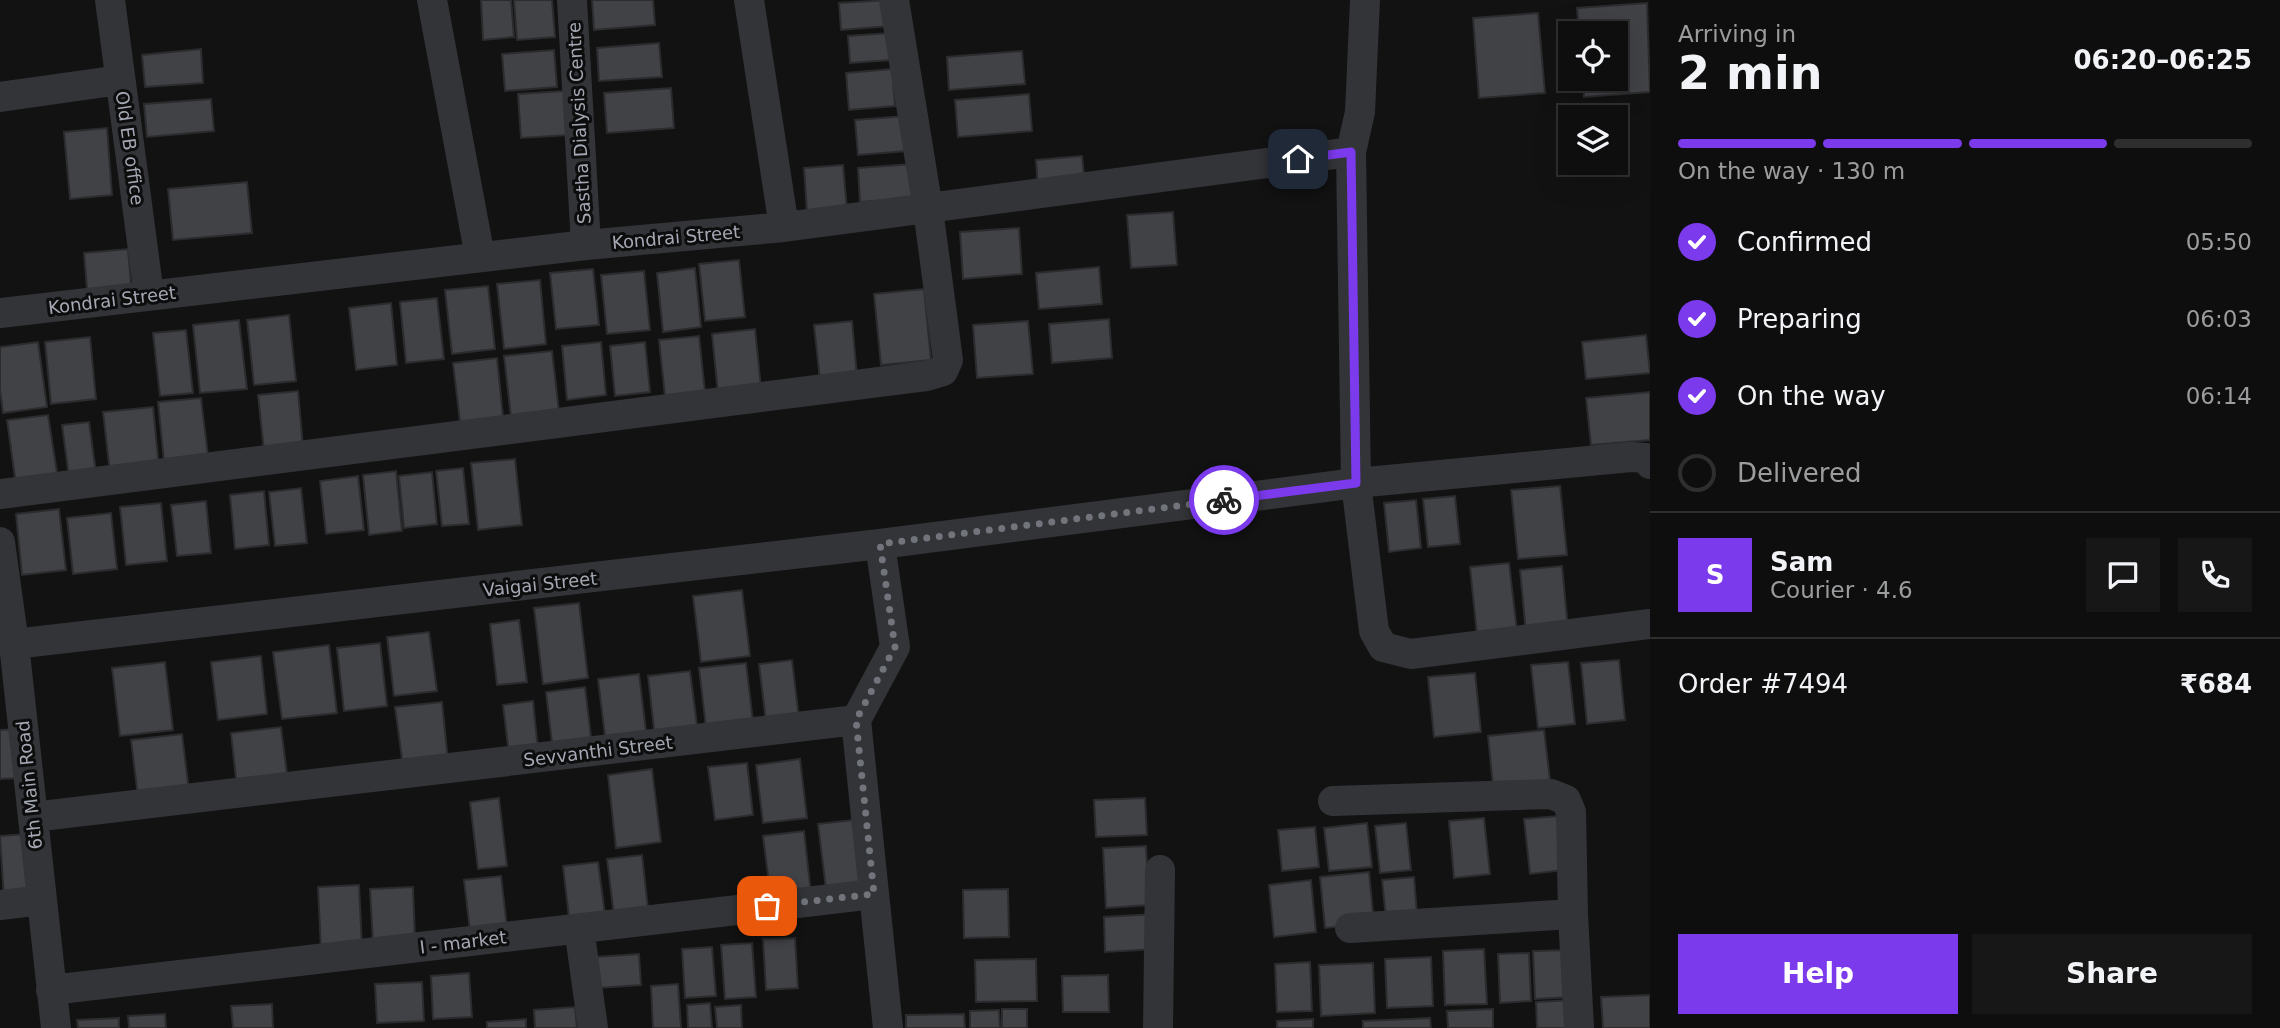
<!DOCTYPE html>
<html lang="en">
<head>
<meta charset="utf-8">
<style>
	:root { --surface:#0e0e0e; --page:#171717; --text:#f1f3f6; --muted:#9b9c9e; --line:#2e2e2e; --accent:#7c3aed }
	body { margin:0; font-family:"DejaVu Sans",sans-serif; background:var(--page); color:var(--text); height:100vh; display:flex; flex-direction:column; font-size:26px; white-space:nowrap }
	* { box-sizing:border-box; margin:0 }
	p { font-size:23px; color:var(--muted) }
	.icon { flex:none; width:38px; height:38px; fill:none; stroke:currentColor; stroke-width:2; stroke-linecap:round; stroke-linejoin:round }
	.map { position:relative; flex:1; overflow:hidden }
	.details { display:flex; flex-direction:column; background:var(--surface); width:630px }
	.details>* { flex:none }
	.buttons { position:absolute; left:1558px; top:21px; display:grid; gap:14px }
	.buttons a { display:grid; place-items:center; width:70px; height:70px; border-radius:0px; background:var(--surface); box-shadow:0 7px 28px #0002,0 0 0 2px var(--line); font-size:35px }
	.pin { position:absolute; display:grid; place-items:center; width:60px; height:60px; color:#fff; margin:-30px; border-radius:14px; box-shadow:0 4px 10px #0006 }
	.courier { position:absolute; display:grid; place-items:center; width:70px; height:70px; margin:-35px; border:5px solid #7c3aed; border-radius:50%; background:#fff; color:#222; box-shadow:0 2px 9px #0007 }
	.overview em { font-style:normal; font-weight:800 }
	.overview div { display:flex; flex-direction:column-reverse }
	.overview { display:flex; align-items:center; justify-content:space-between; height:119px; padding:0 28px }
	h1 { font-size:46px; font-weight:800; line-height:52px }
	.bar { display:grid; grid-template-columns:repeat(4,1fr); gap:10px 7px; align-content:center; height:84px; padding:0 28px }
	.bar i { height:9px; border-radius:5px; background:var(--line) }
	.bar .on { background:var(--accent) }
	.bar p { grid-column:span 4 }
	.line { display:flex; align-items:center; gap:18px; padding:0 28px; border-top:2px solid var(--line) }
	.line div { flex:1 }
	.round { display:grid; place-items:center; flex:none; width:74px; height:74px; border-radius:0px; background:var(--page) }
	ol { padding:0 28px; list-style:none }
	li { display:flex; align-items:center; gap:21px; height:77px }
	li p { margin-inline-start:auto }
	li .icon { padding:7px; border-radius:50%; background:var(--accent); color:#fff; stroke-width:4 }
	li:last-child { color:var(--muted) }
	li i { width:38px; height:38px; border:4px solid var(--line); border-radius:50% }
	.primary-button { display:flex; gap:14px; margin-top:auto; padding:14px 28px }
	.primary-button a { flex:1; height:80px; border-radius:0px; background:var(--accent); color:#fff; font-size:28px; font-weight:800; line-height:80px; text-align:center }
	.primary-button a+a { background:var(--page); color:var(--text) }
	main { display:flex; flex:1; min-height:0 }
	.map>svg:first-child { display:block }
</style>
</head>
<body>
<main>
<div class="map">
<svg width="1650" height="1028" viewBox="0 0 1650 1028">
	<rect width="100%" height="100%" fill="#121213"/>
	<!-- building -->
	<path fill="#414246" stroke="#2c2c2f" stroke-width="2" d="M481,0H511L514,37L483,40Z
		M514,0H552L555,37L517,40Z
		M592,0H653L655,25L594,30Z
		M889,0L890,26L841,30L839,3Z
		M1647,3L1650,92L1584,97L1583,79H1615V33H1579L1577,8Z
		M1538,13L1545,93L1479,98L1473,18Z
		M890,33L892,60L850,63L848,36Z
		M659,43L662,77L599,81L597,48Z
		M201,49L203,83L145,87L142,55Z
		M554,50L557,87L505,91L502,54Z
		M1022,51L1025,84L949,90L947,57Z
		M892,69L895,106L849,110L846,73Z
		M671,88L674,128L607,133L604,93Z
		M564,91L568,135L521,138L518,94Z
		M1029,94L1032,131L958,137L955,100Z
		M211,99L214,131L147,137L144,104Z
		M905,116L907,151L858,155L855,120Z
		M107,128L112,195L70,199L64,132Z
		M1082,156L1085,186L1038,189L1036,160Z
		M912,164L915,198L860,202L858,168Z
		M843,165L847,210L807,213L804,168Z
		M247,182L252,233L173,240L168,189Z
		M1173,212L1177,265L1131,268L1127,215Z
		M1019,228L1022,274L963,279L960,232Z
		M128,249L132,296L88,300L84,253Z
		M739,260L745,317L705,321L699,264Z
		M1099,267L1102,304L1039,309L1036,273Z
		M695,268L701,327L663,332L657,273Z
		M593,269L599,325L556,329L550,273Z
		M644,271L650,330L607,334L601,275Z
		M540,280L546,344L504,349L497,284Z
		M488,286L495,349L452,354L445,290Z
		M924,289L931,360L881,365L874,294Z
		M437,298L444,359L406,363L400,302Z
		M391,303L397,365L356,370L349,308Z
		M289,315L296,381L254,385L247,320Z
		M1109,319L1112,358L1052,363L1049,324Z
		M239,320L247,389L200,393L193,325Z
		M852,321L857,376L820,380L814,325Z
		M1028,321L1033,374L977,378L973,325Z
		M755,329L761,388L718,393L712,334Z
		M186,330L193,393L160,396L153,333Z
		M1646,335L1650,373L1586,379L1582,342Z
		M699,336L705,392L665,396L659,340Z
		M90,337L96,399L51,404L45,342Z
		M38,342L47,407L3,413L0,390V347Z
		M601,342L606,395L567,400L562,346Z
		M645,342L650,392L615,396L610,346Z
		M552,351L559,412L511,417L504,356Z
		M497,358L503,417L460,422L453,363Z
		M298,391L303,447L264,451L258,395Z
		M1650,392V440L1591,445L1586,398Z
		M201,398L208,456L164,461L158,402Z
		M153,407L159,468L110,473L103,412Z
		M48,415L58,479L16,485L7,420Z
		M89,422L96,473L69,477L62,425Z
		M515,459L522,525L478,530L471,463Z
		M463,468L469,524L442,526L436,471Z
		M396,471L402,531L369,535L363,475Z
		M432,472L437,524L404,528L399,476Z
		M358,476L364,530L326,534L320,481Z
		M1560,486L1567,555L1518,559L1511,490Z
		M301,488L307,543L275,546L269,492Z
		M264,491L269,545L235,549L230,495Z
		M1455,496L1460,544L1428,547L1423,499Z
		M1416,500L1421,548L1389,552L1384,503Z
		M206,501L211,553L177,556L171,505Z
		M161,503L167,561L126,565L120,507Z
		M59,509L66,570L22,575L16,514Z
		M111,513L117,569L73,574L67,518Z
		M1509,563L1517,631L1477,635L1470,567Z
		M1562,566L1568,629L1526,633L1520,570Z
		M742,590L750,656L701,662L693,596Z
		M579,603L588,678L543,684L534,608Z
		M519,620L527,682L497,685L490,624Z
		M429,632L437,691L394,696L387,637Z
		M380,643L387,706L344,711L337,648Z
		M329,645L337,713L282,719L273,652Z
		M261,656L267,714L218,720L211,662Z
		M792,660L799,719L766,722L759,664Z
		M1619,660L1625,720L1587,724L1581,663Z
		M165,662L173,730L120,736L112,668Z
		M1568,662L1575,724L1538,728L1531,665Z
		M746,663L754,730L707,736L699,668Z
		M690,671L698,733L655,738L648,676Z
		M1475,673L1481,732L1434,737L1428,677Z
		M639,674L647,739L606,744L598,679Z
		M585,687L592,746L553,751L546,692Z
		M533,701L538,750L509,754L503,705Z
		M442,702L448,761L403,766L395,707Z
		M281,727L288,782L237,788L231,733Z
		M14,729L18,778L0,779V730Z
		M1544,730L1550,780L1493,786L1488,736Z
		M182,734L189,791L138,797L131,740Z
		M800,759L807,818L763,823L756,765Z
		M747,763L753,815L715,820L708,767Z
		M652,769L661,842L616,848L608,775Z
		M499,798L507,866L478,869L470,802Z
		M1145,798L1147,835L1096,837L1094,800Z
		M1558,816L1564,870L1530,874L1524,819Z
		M1484,818L1490,874L1454,878L1449,821Z
		M853,820L861,884L826,889L818,824Z
		M1367,823L1372,867L1329,871L1324,828Z
		M1406,823L1411,870L1380,873L1375,826Z
		M1315,827L1319,867L1282,871L1278,830Z
		M804,831L811,894L771,899L763,836Z
		M27,834L31,897L4,898L0,836Z
		M1146,846L1149,905L1106,908L1103,848Z
		M642,855L649,918L615,923L607,859Z
		M598,862L606,922L570,926L563,866Z
		M1369,872L1374,923L1325,928L1320,877Z
		M501,876L507,927L470,931L464,880Z
		M1414,877L1417,915L1386,918L1382,880Z
		M1311,880L1316,932L1274,937L1269,885Z
		M359,885L362,948L321,950L318,887Z
		M413,887L415,941L373,943L370,889Z
		M1008,889L1009,937L964,938L963,890Z
		M1154,914L1156,949L1105,952L1104,917Z
		M795,938L798,988L766,990L763,939Z
		M752,943L756,997L725,999L721,945Z
		M712,947L716,996L685,998L682,949Z
		M1484,949L1487,1004L1445,1005L1443,951Z
		M1570,950L1572,997L1535,999L1533,951Z
		M1529,953L1531,1001L1500,1003L1498,954Z
		M639,954L641,985L597,988L595,957Z
		M1431,957L1433,1006L1387,1008L1385,959Z
		M1036,959L1037,1001L976,1002L975,960Z
		M1310,962L1312,1011L1277,1012L1275,964Z
		M1373,963L1375,1013L1321,1016L1319,965Z
		M469,973L472,1017L433,1019L431,976Z
		M1108,975L1109,1012H1063L1062,976Z
		M422,982L424,1021L377,1023L375,984Z
		M678,984L681,1028H653L651,986Z
		M1650,995V1028H1603L1601,997Z
		M1572,1000L1573,1028H1537L1536,1002Z
		M710,1003L712,1028H688L687,1005Z
		M272,1004L273,1028H233L231,1006Z
		M741,1005L742,1028H717L715,1007Z
		M575,1007L577,1028H535L534,1010Z
		M1002,1009H1027V1028H1002Z
		M1493,1009V1028H1448L1447,1011Z
		M999,1010L1000,1028H970V1011Z
		M165,1014L166,1028H129L128,1016Z
		M964,1014L965,1028H906V1015Z
		M119,1018V1028H78L77,1020Z
		M1430,1018L1431,1028H1363V1021Z
		M526,1019V1028H487V1022Z
		M1313,1019V1028H1277V1021Z"/>
	<g fill="none" stroke-linecap="round" stroke-linejoin="round">
		<!-- minor -->
		<path stroke="#333438" stroke-width="30" d="M110,0L149,295
			M432,0L480,257
			M572,0L586,245
			M749,0L784,227
			M1365,0L1360,112L1351,152L1356,483L1374,631L1383,647L1411,654L1650,624
			M0,97L120,80
			M0,313L586,245L784,227L1351,152
			M0,494L926,376L943,371L948,360L928,209L894,0
			M0,542L14,644L56,1028
			M880,544L1356,483L1631,457L1645,458L1650,464
			M14,644L880,544L895,647L856,720
			M1333,801L1551,794L1566,800L1571,812L1573,914L1579,1028
			M33,817L856,720L888,1028
			M0,905L42,900
			M579,928L593,1028
			M1350,928L1573,914
			M51,990L874,894
			M1158,1028L1160,870"/>
	</g>
	<g fill="none" stroke-linecap="round" stroke-linejoin="round">
		<!-- done -->
		<path stroke="#71747b" stroke-width="7" stroke-dasharray="0 12.6" d="M767,906L874,894L856,720L895,647L880,544L1224,500"/>
		<!-- route -->
		<path stroke="#7c3aed" stroke-width="9" d="M1224,500L1356,483L1351,152L1298,159"/>
	</g>
	<g text-anchor="middle" dominant-baseline="central" stroke-width="6" stroke-linejoin="round" paint-order="stroke">
		<!-- street labels -->
		<g font-size="18" fill="#a4a8b3" stroke="#0d0d0e">
			<text transform="translate(579 123) rotate(-93)">Sastha Dialysis Centre</text>
			<text transform="translate(130 148) rotate(82)">Old EB office</text>
			<text transform="translate(676 237) rotate(-5)">Kondrai Street</text>
			<text transform="translate(112 300) rotate(-7)">Kondrai Street</text>
			<text transform="translate(540 584) rotate(-6)">Vaigai Street</text>
			<text transform="translate(598 751) rotate(-7)">Sevvanthi Street</text>
			<text transform="translate(29 785) rotate(-96)">6th Main Road</text>
			<text transform="translate(463 942) rotate(-7)">I - market</text>
		</g>
	</g>
</svg>
<div class="buttons">
<a><svg class="icon" aria-label="locate" viewBox="0 0 24 24"><circle cx="12" cy="12" r="6"/><path d="M12 2v4M12 18v4M2 12h4M18 12h4"/></svg></a>
<a><svg class="icon" aria-label="layers" viewBox="0 0 24 24"><path d="M12 4l9 5-9 5-9-5zM3 14l9 5 9-5"/></svg></a>
</div>
<div class="pin" style="left:767px;top:906px;background:#ea580c"><svg class="icon" aria-label="bag" viewBox="0 0 24 24"><path d="M5 8h14l-1 12H6zM9 8a3 3 0 0 1 6 0"/></svg></div>
<div class="pin" style="left:1298px;top:159px;background:#1f2937"><svg class="icon" aria-label="home" viewBox="0 0 24 24"><path d="M3 11l9-7 9 7M6 9v11h12V9"/></svg></div>
<div class="courier" style="left:1224px;top:500px"><svg class="icon" aria-label="bike" viewBox="0 0 24 24"><circle cx="6" cy="16" r="4"/><circle cx="18" cy="16" r="4"/><path d="M6 16l4-8h5l3 8M10 8l3 8H6M13 5h3"/></svg></div>
</div>
<section class="details">
<div class="overview"><div><h1>2 min</h1><p>Arriving in</p></div><em>06:20–06:25</em></div>
<div class="bar"><i class="on"></i><i class="on"></i><i class="on"></i><i></i><p>On the way · 130 m</p></div>
<ol>
<li><svg class="icon" aria-label="check" viewBox="0 0 24 24"><path d="M5 12l5 5 9-10"/></svg>Confirmed<p>05:50</p></li>
<li><svg class="icon" aria-label="check" viewBox="0 0 24 24"><path d="M5 12l5 5 9-10"/></svg>Preparing<p>06:03</p></li>
<li><svg class="icon" aria-label="check" viewBox="0 0 24 24"><path d="M5 12l5 5 9-10"/></svg>On the way<p>06:14</p></li>
<li><i></i>Delivered</li>
</ol>
<div class="line" style="height:126px"><b class="round" style="background:var(--accent);color:#fff">S</b><div><b>Sam</b><p>Courier · 4.6</p></div><a class="round"><svg class="icon" aria-label="chat" viewBox="0 0 24 24"><path d="M4 5h16v11H9l-5 4z"/></svg></a><a class="round"><svg class="icon" aria-label="phone" viewBox="0 0 24 24"><path d="M5 4h4l2 5-3 2q2 4 5 5l2-3 5 2v4C11 20 4 13 5 4z"/></svg></a></div>
<div class="line" style="height:91px"><div>Order #7494</div><b>₹684</b></div>
<div class="primary-button"><a>Help</a><a>Share</a></div>
</section>
</main>
</body>
</html>
